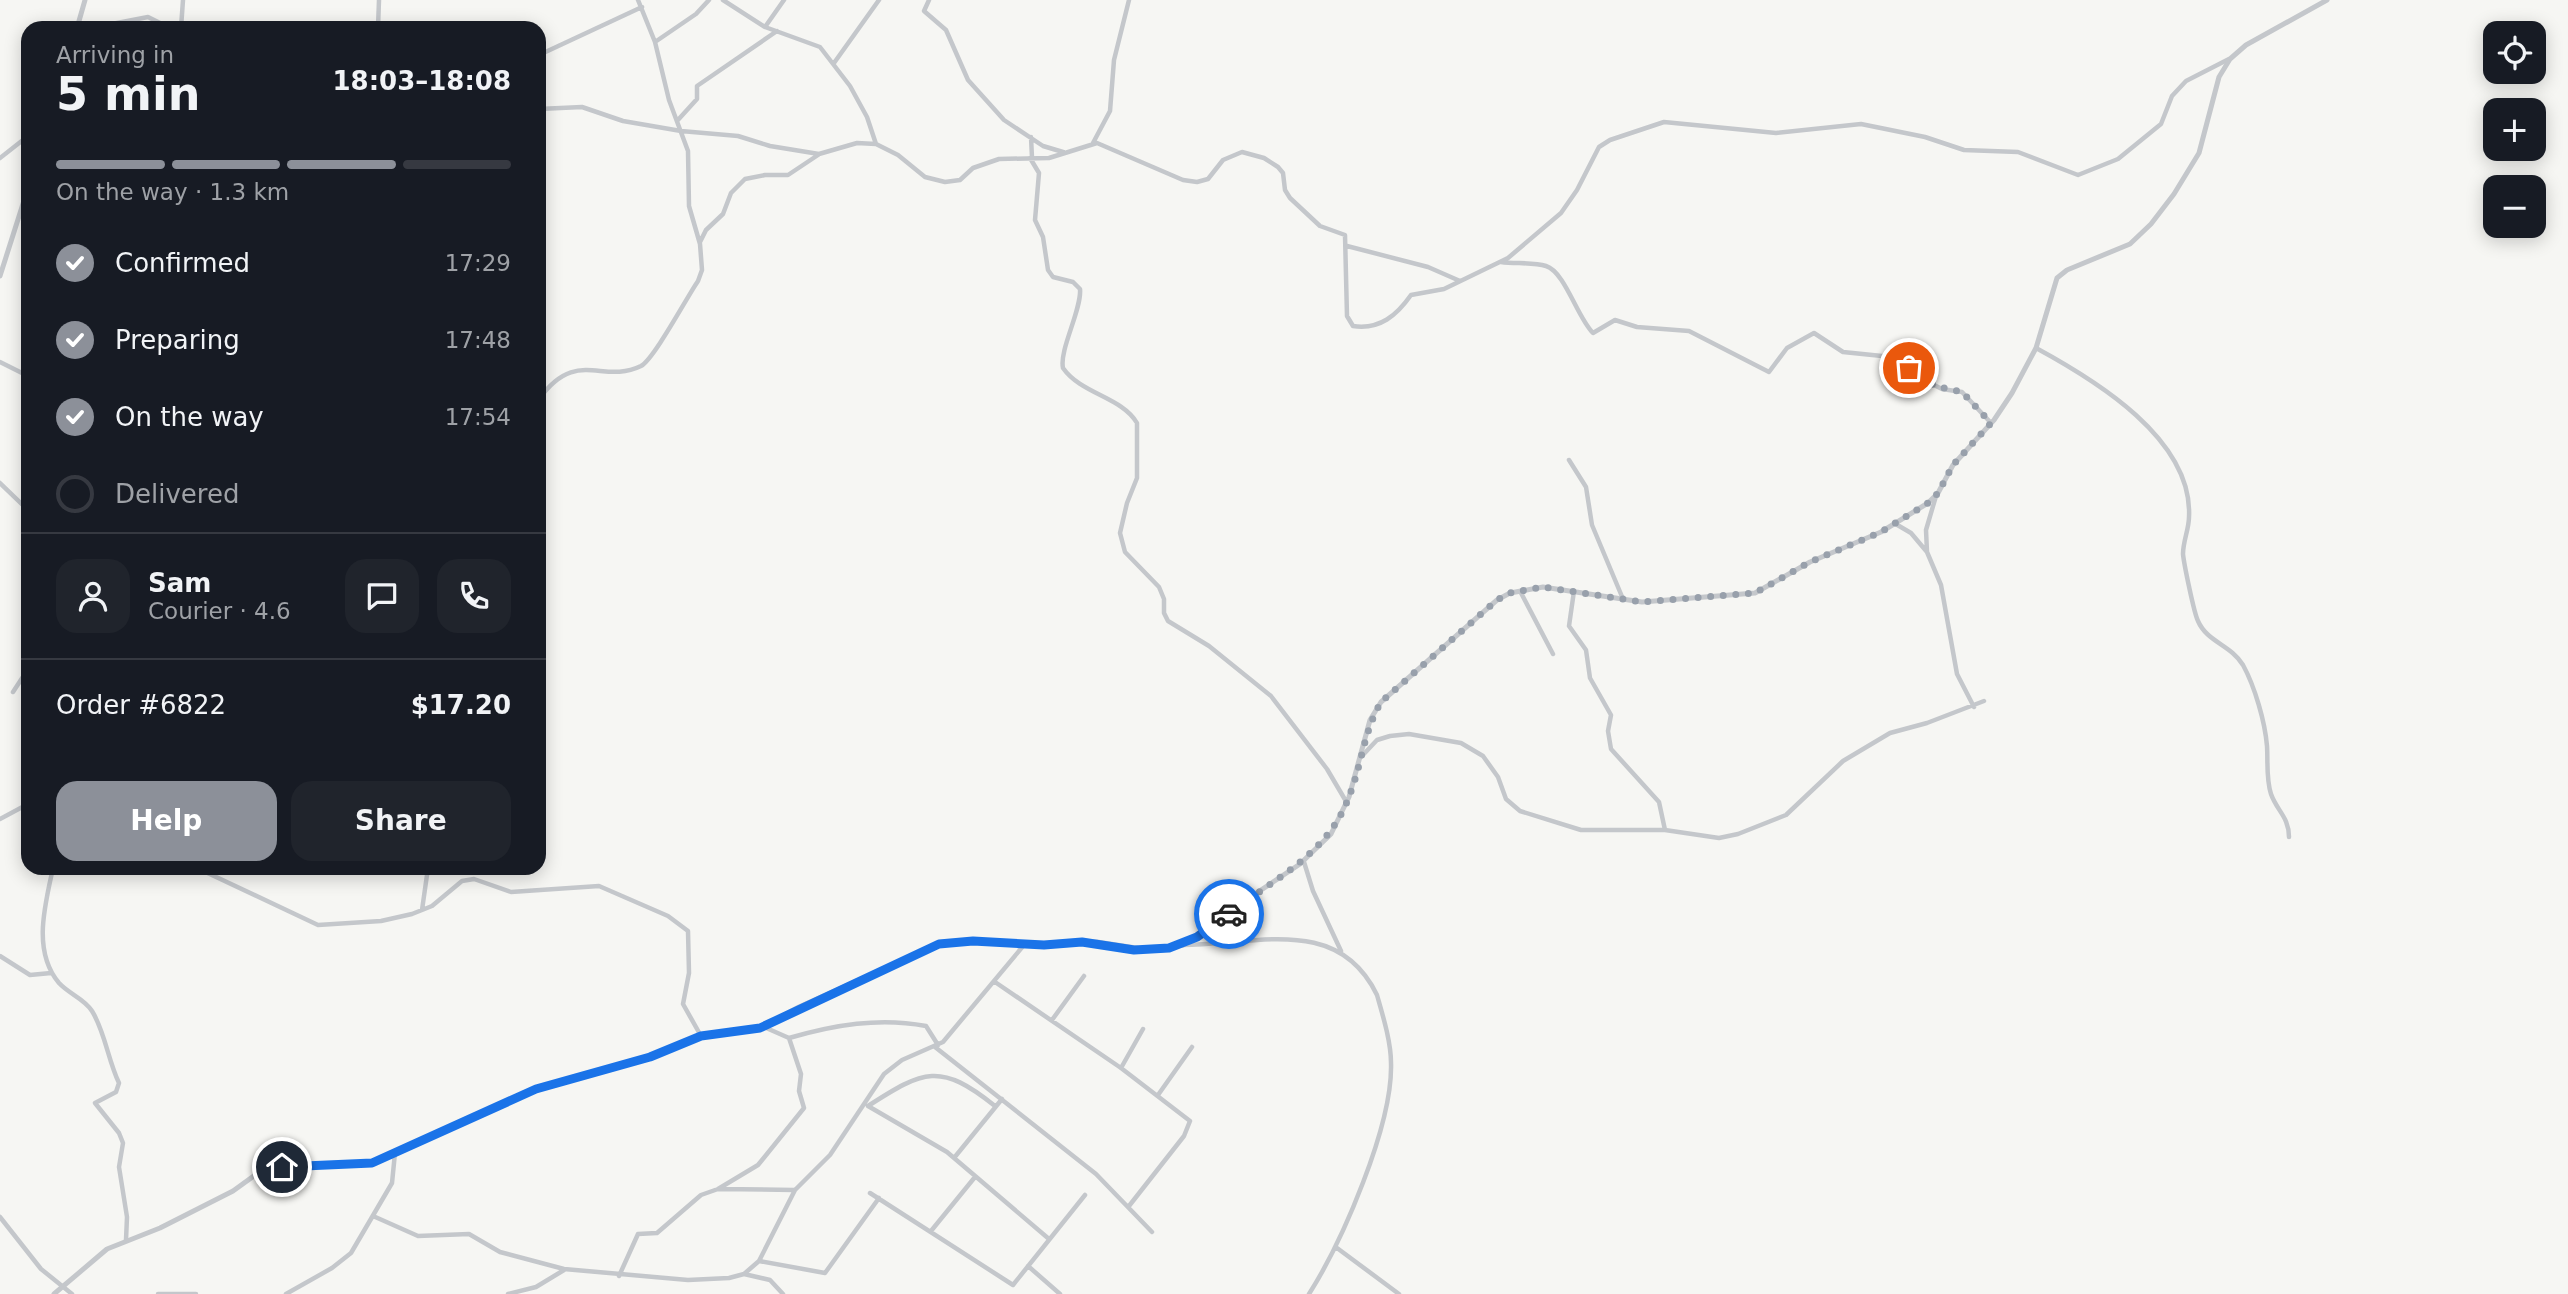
<!DOCTYPE html>
<html lang="en">
<head>
<meta charset="utf-8">
<style>
	:root { --surface:#171b24; --page:#20242c; --text:#f1f3f6; --muted:#9ea1a6; --line:#363941; --accent:#8c9099 }
	body { margin:0; font-family:"DejaVu Sans",sans-serif; background:var(--page); color:var(--text); height:100vh; display:flex; flex-direction:column; font-size:26px; white-space:nowrap }
	* { box-sizing:border-box; margin:0 }
	p { font-size:23px; color:var(--muted) }
	.icon { flex:none; width:38px; height:38px; fill:none; stroke:currentColor; stroke-width:2; stroke-linecap:round; stroke-linejoin:round }
	.map { position:relative; flex:1; overflow:hidden }
	.details { position:absolute; left:21px; top:21px; width:525px; height:854px; display:flex; flex-direction:column; background:var(--surface); border-radius:21px; box-shadow:0 4px 18px #0003 }
	.details>* { flex:none }
	.fabs { position:absolute; left:2483px; top:21px; display:grid; gap:14px }
	.fabs a { display:grid; place-items:center; width:63px; height:63px; border-radius:14px; background:var(--surface); box-shadow:0 4px 18px #0003; font-size:35px }
	.pin { position:absolute; display:grid; place-items:center; width:60px; height:60px; color:#fff; margin:-30px; border:4px solid #fff; border-radius:50%; box-shadow:0 2px 7px #0007 }
	.courier { position:absolute; display:grid; place-items:center; width:70px; height:70px; margin:-35px; border:5px solid #1a73e8; border-radius:50%; background:#fff; color:#222; box-shadow:0 2px 9px #0007 }
	.head em { font-style:normal; font-weight:700 }
	.head div { display:flex; flex-direction:column-reverse }
	.head { display:flex; align-items:center; justify-content:space-between; height:119px; padding:0 35px }
	h1 { font-size:46px; font-weight:700; line-height:52px }
	.bar { display:grid; grid-template-columns:repeat(4,1fr); gap:10px 7px; align-content:center; height:84px; padding:0 35px }
	.bar i { height:9px; border-radius:5px; background:var(--line) }
	.bar .current { background:var(--accent) }
	.bar p { grid-column:span 4 }
	.line { display:flex; align-items:center; gap:18px; padding:0 35px; border-top:2px solid var(--line) }
	.line div { flex:1 }
	.round { display:grid; place-items:center; flex:none; width:74px; height:74px; border-radius:21px; background:var(--page) }
	ol { padding:0 35px; list-style:none }
	li { display:flex; align-items:center; gap:21px; height:77px }
	li p { margin-inline-start:auto }
	li .icon { padding:7px; border-radius:50%; background:var(--accent); color:#fff; stroke-width:4 }
	li:last-child { color:var(--muted) }
	li i { width:38px; height:38px; border:4px solid var(--line); border-radius:50% }
	.action { display:flex; gap:14px; margin-top:auto; padding:14px 35px }
	.action a { flex:1; height:80px; border-radius:21px; background:var(--accent); color:#fff; font-size:28px; font-weight:700; line-height:80px; text-align:center }
	.action a+a { background:var(--page); color:var(--text) }
	.map>svg:first-child { display:block }
</style>
</head>
<body>
<div class="map">
<svg width="2568" height="1294" viewBox="0 0 2568 1294">
	<rect width="100%" height="100%" fill="#f6f6f3"/>
	<g fill="none" stroke-linecap="round" stroke-linejoin="round">
		<!-- minor -->
		<path stroke="#c4c7cb" stroke-width="4.5" d="M723,0L765,27L820,47L850,86L867,117L876,144
			M929,0L924,11L946,30L968,80L1004,120L1043,146L1063,152
			M765,27L784,0
			M91,28L148,17L170,28
			M181,28L183,0
			M378,28L379,0
			M655,42L696,14L709,0
			M539,55L642,7
			M834,63L879,0
			M539,109L582,107L623,121L681,131L738,136L770,146L819,154L857,143L876,144L898,155L925,177L945,182L960,180L973,168L999,159L1049,158L1097,143L1183,180L1197,182L1208,179L1223,160L1242,152L1264,158L1278,167L1283,173L1285,190L1290,198L1320,226L1345,235L1347,316L1353,326C1380,330 1397,315 1411,295L1444,289L1508,258L1561,213L1577,190L1599,147L1610,140L1664,122L1776,133L1861,124L1925,137L1964,150L2018,152L2078,175L2118,159L2161,124L2172,96L2186,81L2229,59
			M677,121L697,99V86L777,31
			M1031,137L1032,158
			M1093,143L1110,111L1114,60L1129,0
			M0,158L28,136
			M1030,158L1039,173L1035,220L1043,237L1048,270L1053,277L1073,282L1080,289C1082,309 1059,350 1063,368C1081,394 1122,397 1137,423V478L1127,503L1120,533L1125,552L1159,587L1164,599V613L1168,621L1209,646L1271,696L1327,769L1347,803
			M700,242L706,230L723,214L731,193L745,179L765,175H788L818,155
			M1347,246L1428,267L1460,281
			M1501,262C1515,264 1533,262 1546,266C1565,272 1577,317 1593,333L1615,320L1637,327L1689,331L1769,372L1787,348L1814,333L1843,352L1882,356L1914,370L1922,379L1942,389L1962,392L1991,423
			M2036,348C2095,380 2193,439 2189,517C2189,529 2183,541 2183,554C2184,564 2194,613 2198,621C2207,642 2231,645 2243,665C2255,687 2265,722 2267,746C2268,762 2266,779 2271,794C2277,811 2289,817 2289,837
			M0,362L28,376
			M539,399C577,347 602,385 641,366C654,359 687,297 698,281L702,270L700,244L689,206L688,151L669,100L655,42L638,0
			M1569,460L1586,487L1592,525L1623,599
			M0,483L28,510
			M1936,496L1926,530L1927,552L1941,585L1957,674L1974,707
			M1894,523L1911,533L1927,552
			M1520,591L1553,654
			M1574,591L1569,626L1586,650L1590,678L1611,715L1608,731L1611,749L1659,802L1665,830
			M13,692L28,669
			M1361,757L1377,740L1390,736L1409,734L1461,743L1483,756L1498,777L1506,799L1520,811L1581,830H1665L1719,838L1738,834L1786,815L1843,761L1890,733L1927,723L1984,701
			M0,819L28,804
			M1304,862L1313,891L1341,951
			M53,868C45,905 32,951 59,983C69,994 85,999 92,1011C105,1032 108,1060 119,1083L116,1092L95,1103L119,1133L123,1143L119,1167L127,1217L126,1240
			M197,868L318,925L381,921L412,914L432,906L462,881L474,879L511,892L599,886L668,916L688,931L689,973L683,1004L701,1036
			M422,910L428,868
			M1183,945C1254,945 1338,914 1377,995C1383,1016 1391,1042 1391,1063C1393,1125 1342,1242 1309,1294
			M0,956L30,975L51,973
			M995,982L1121,1068L1190,1121L1184,1136L1129,1206
			M1052,1020L1084,976
			M789,1038C834,1025 879,1017 926,1026L938,1045
			M935,1047L1096,1174L1152,1232
			M1121,1068L1143,1029
			M1158,1095L1192,1047
			M995,1106C940,1062 924,1070 868,1106L947,1152L1049,1239
			M954,1158L1002,1099
			M718,1189L758,1165L804,1108L799,1091L801,1074L789,1038L764,1027
			M870,1193L1013,1285L1085,1195
			M373,1216L418,1236L469,1234L500,1252L564,1269L688,1280L729,1278L744,1274L759,1261L795,1190L830,1155L884,1074L902,1060L943,1042L1024,945
			M0,1217L41,1269L72,1294
			M931,1231L975,1177
			M1337,1248L1399,1294
			M759,1261L825,1273L879,1198
			M1028,1266L1060,1294
			M744,1274L770,1280L783,1294
			M619,1276L638,1234L657,1233L701,1195L718,1189L794,1190
			M158,1294H196
			M286,1294L332,1268L351,1253L392,1183L395,1153
			M508,1294L536,1287L564,1270"/>
		<!-- tertiary -->
		<path stroke="#c4c7cb" stroke-width="5" d="M77,28L85,0
			M0,276L28,188
			M54,1294L107,1249L160,1228L233,1191L258,1173L282,1166L372,1163L535,1089L650,1057L701,1036L760,1028L799,1007L939,944L973,941L1024,945L1097,942L1149,950L1183,945L1209,930L1252,896L1300,864L1331,834L1349,797L1370,720L1381,702L1497,600L1510,593L1543,587L1642,602L1755,593L1810,562L1881,532L1928,503L1938,493L1953,465L1994,420L2012,393L2036,348L2057,278L2067,270L2130,244L2151,224L2174,194L2199,153L2219,77L2230,59L2246,45L2327,0"/>
	</g>
	<g fill="none" stroke-linecap="round" stroke-linejoin="round">
		<!-- done -->
		<path stroke="#98a0ab" stroke-width="7" stroke-dasharray="0 12.6" d="M1229,914C1276,877 1329,854 1350,794C1362,763 1364,731 1381,702L1497,600L1510,593L1543,587L1642,602L1755,593L1810,562L1881,532L1928,503L1938,493L1953,465L1991,423L1962,392L1935,386L1909,368"/>
		<!-- route -->
		<path stroke="#1a73e8" stroke-width="9" d="M282,1167L372,1163L536,1089L650,1057L701,1036L760,1028L939,944L973,941L1044,945L1082,942L1134,950L1169,948L1197,937L1229,914"/>
	</g>
</svg>
<div class="fabs">
<a><svg class="icon" aria-label="locate" viewBox="0 0 24 24"><circle cx="12" cy="12" r="6"/><path d="M12 2v4M12 18v4M2 12h4M18 12h4"/></svg></a>
<a>+</a>
<a>−</a>
</div>
<div class="pin" style="left:1909px;top:368px;background:#ea580c"><svg class="icon" aria-label="bag" viewBox="0 0 24 24"><path d="M5 8h14l-1 12H6zM9 8a3 3 0 0 1 6 0"/></svg></div>
<div class="pin" style="left:282px;top:1167px;background:#1f2937"><svg class="icon" aria-label="home" viewBox="0 0 24 24"><path d="M3 11l9-7 9 7M6 9v11h12V9"/></svg></div>
<div class="courier" style="left:1229px;top:914px"><svg class="icon" aria-label="car" viewBox="0 0 24 24"><path d="M5 17H2v-5l4-1 3-4h7l3 4 3 1v5h-3M9 17h6M6 11h13"/><circle cx="7" cy="17" r="2"/><circle cx="17" cy="17" r="2"/></svg></div>
<section class="details">
<div class="head"><div><h1>5 min</h1><p>Arriving in</p></div><em>18:03–18:08</em></div>
<div class="bar"><i class="current"></i><i class="current"></i><i class="current"></i><i></i><p>On the way · 1.3 km</p></div>
<ol>
<li><svg class="icon" aria-label="check" viewBox="0 0 24 24"><path d="M5 12l5 5 9-10"/></svg>Confirmed<p>17:29</p></li>
<li><svg class="icon" aria-label="check" viewBox="0 0 24 24"><path d="M5 12l5 5 9-10"/></svg>Preparing<p>17:48</p></li>
<li><svg class="icon" aria-label="check" viewBox="0 0 24 24"><path d="M5 12l5 5 9-10"/></svg>On the way<p>17:54</p></li>
<li><i></i>Delivered</li>
</ol>
<div class="line" style="height:126px"><a class="round"><svg class="icon" aria-label="person" viewBox="0 0 24 24"><circle cx="12" cy="8" r="4"/><path d="M4 21q1-7 8-7t8 7"/></svg></a><div><b>Sam</b><p>Courier · 4.6</p></div><a class="round"><svg class="icon" aria-label="chat" viewBox="0 0 24 24"><path d="M4 5h16v11H9l-5 4z"/></svg></a><a class="round"><svg class="icon" aria-label="phone" viewBox="0 0 24 24"><path d="M5 4h4l2 5-3 2q2 4 5 5l2-3 5 2v4C11 20 4 13 5 4z"/></svg></a></div>
<div class="line" style="height:91px"><div>Order #6822</div><b>$17.20</b></div>
<div class="action"><a>Help</a><a>Share</a></div>
</section>
</div>
</body>
</html>
